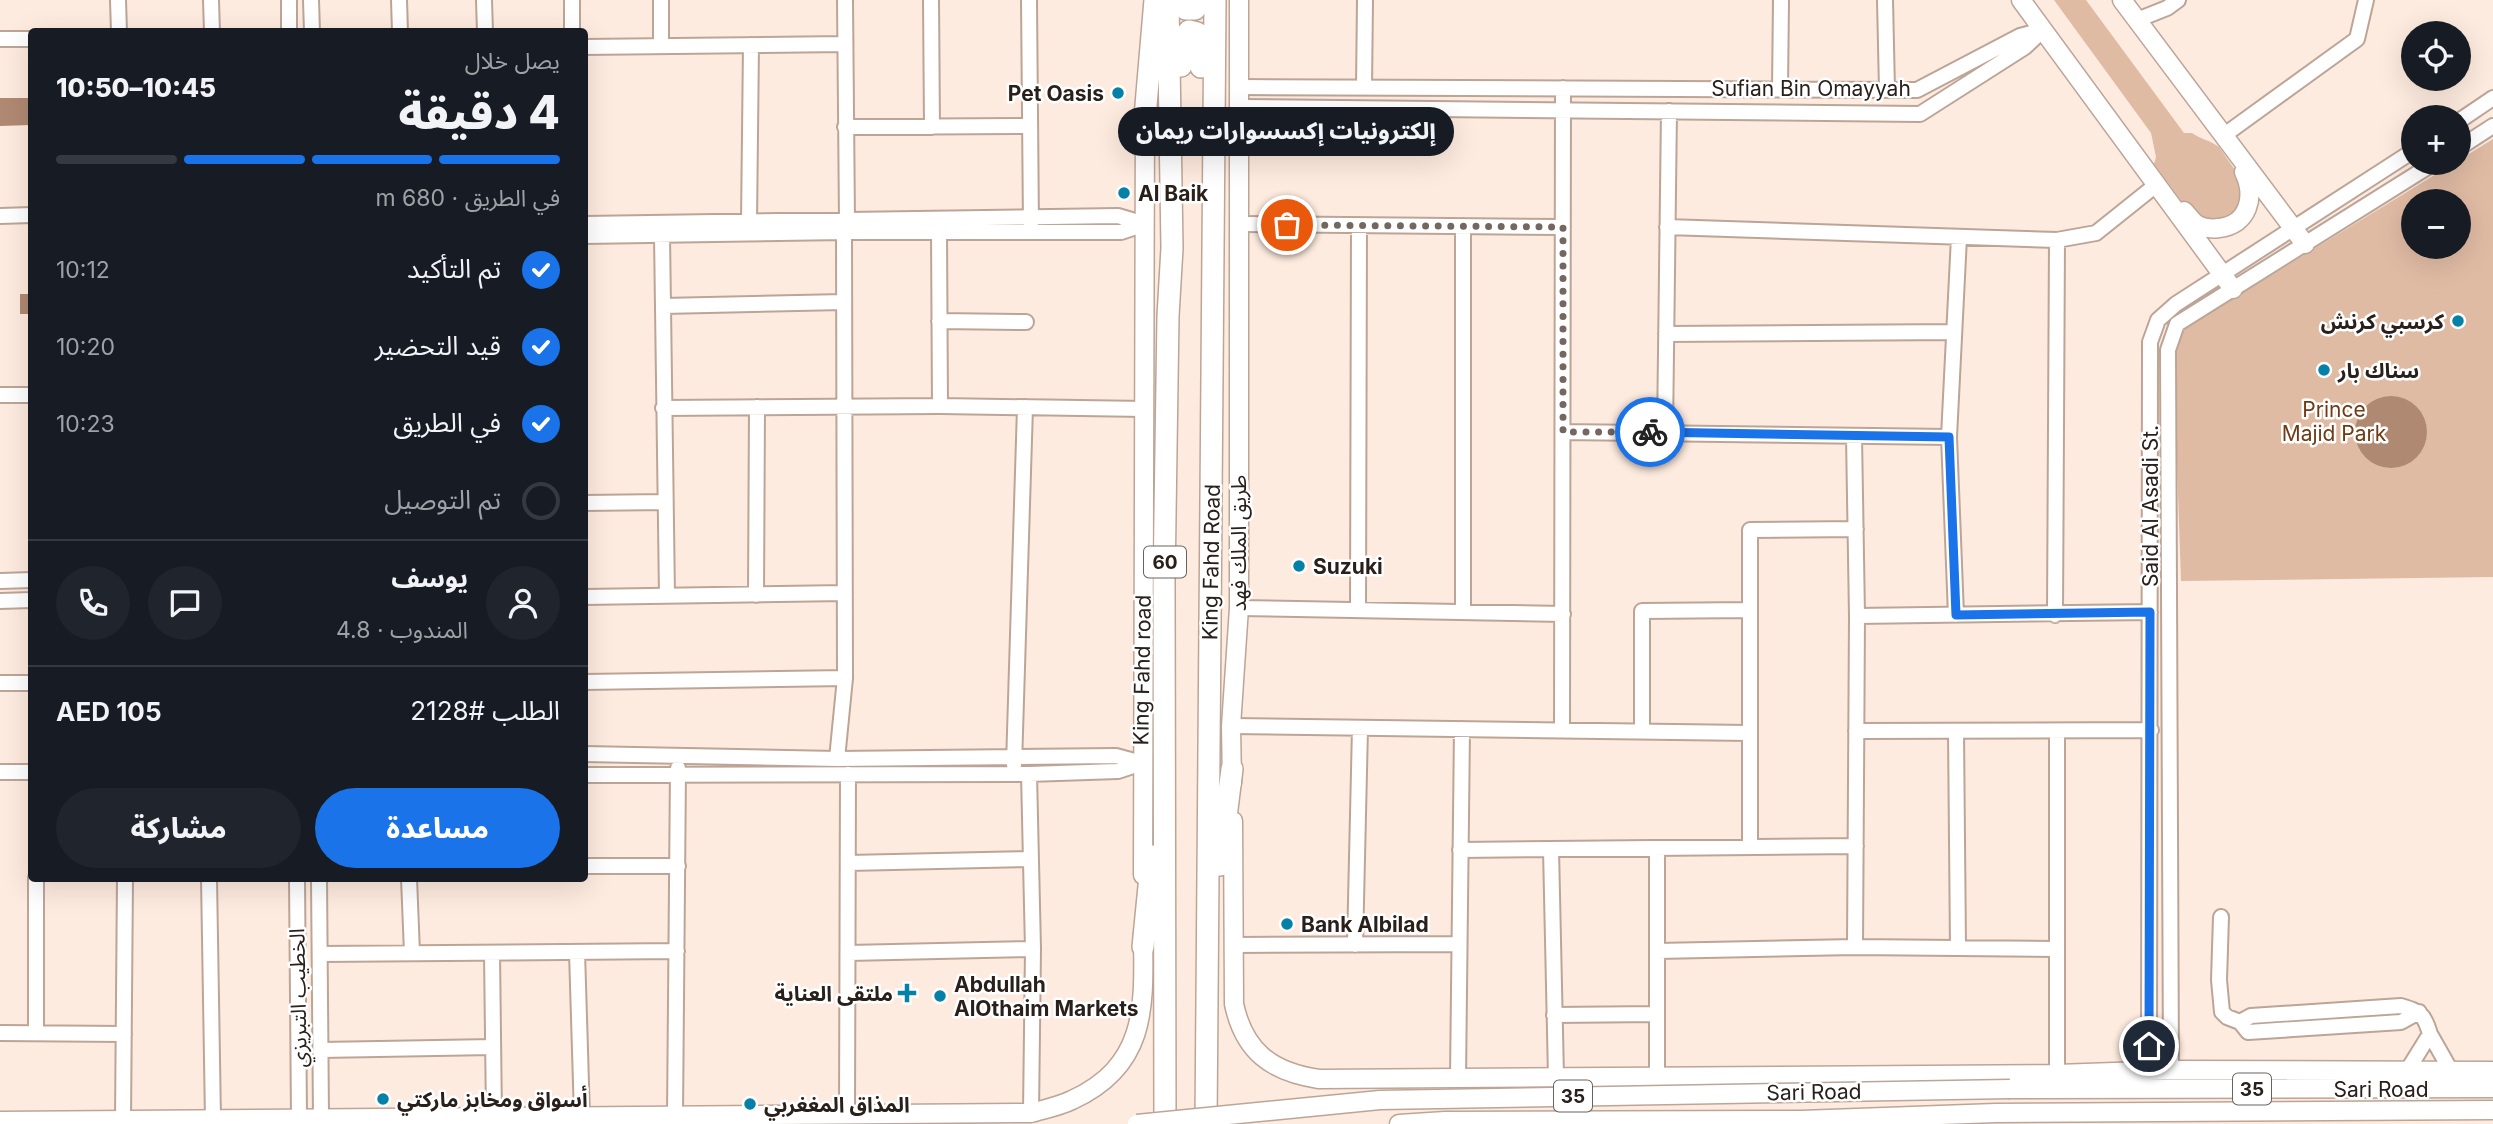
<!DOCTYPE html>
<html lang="ar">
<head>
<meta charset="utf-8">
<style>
	:root { --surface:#171b24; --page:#20242c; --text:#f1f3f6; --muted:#9ea1a6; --line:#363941; --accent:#1a73e8 }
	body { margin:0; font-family:Inter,"Noto Sans Arabic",sans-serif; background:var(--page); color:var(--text); direction:rtl; height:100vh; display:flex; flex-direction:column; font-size:26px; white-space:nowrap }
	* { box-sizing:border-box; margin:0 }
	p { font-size:23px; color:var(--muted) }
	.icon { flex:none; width:38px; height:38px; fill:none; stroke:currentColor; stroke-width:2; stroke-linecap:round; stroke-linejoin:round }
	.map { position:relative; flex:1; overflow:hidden; direction:ltr }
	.drawer { position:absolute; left:28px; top:28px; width:560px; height:854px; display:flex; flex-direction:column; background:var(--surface); border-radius:7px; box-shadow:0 7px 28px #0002; direction:rtl }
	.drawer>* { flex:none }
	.tools { position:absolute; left:2401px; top:21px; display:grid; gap:14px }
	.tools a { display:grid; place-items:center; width:70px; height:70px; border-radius:50%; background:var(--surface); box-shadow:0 7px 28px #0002; font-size:35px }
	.pin { position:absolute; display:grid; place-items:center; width:60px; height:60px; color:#fff; margin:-30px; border:4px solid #fff; border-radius:50%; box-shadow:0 2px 7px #0007 }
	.courier { position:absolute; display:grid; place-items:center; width:70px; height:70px; margin:-35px; border:5px solid #1a73e8; border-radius:50%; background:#fff; color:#222; box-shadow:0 2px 9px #0007 }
	.bubble { position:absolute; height:49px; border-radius:24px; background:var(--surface); box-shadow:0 7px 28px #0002; font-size:23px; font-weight:800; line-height:49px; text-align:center; direction:rtl }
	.headline em { font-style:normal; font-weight:800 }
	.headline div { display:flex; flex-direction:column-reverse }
	.headline { display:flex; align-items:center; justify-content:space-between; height:119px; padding:0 28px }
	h1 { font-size:46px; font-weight:800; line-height:52px }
	.bar { display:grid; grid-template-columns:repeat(4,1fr); gap:10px 7px; align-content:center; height:84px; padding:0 28px }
	.bar i { height:9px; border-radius:5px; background:var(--line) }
	.bar .current { background:var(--accent) }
	.bar p { grid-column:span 4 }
	.line { display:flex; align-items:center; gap:18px; padding:0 28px; border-top:2px solid var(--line) }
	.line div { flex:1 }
	.round { display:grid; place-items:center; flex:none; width:74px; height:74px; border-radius:37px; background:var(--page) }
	ol { padding:0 28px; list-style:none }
	li { display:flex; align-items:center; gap:21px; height:77px }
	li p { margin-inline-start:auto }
	li .icon { padding:7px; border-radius:50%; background:var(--accent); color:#fff; stroke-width:4 }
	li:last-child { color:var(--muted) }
	li i { width:38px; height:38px; border:4px solid var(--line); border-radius:50% }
	.button { display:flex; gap:14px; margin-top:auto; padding:14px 28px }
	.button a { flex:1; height:80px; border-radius:42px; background:var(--accent); color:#fff; font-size:28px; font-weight:800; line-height:80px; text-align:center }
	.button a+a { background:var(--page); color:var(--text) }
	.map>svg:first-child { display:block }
</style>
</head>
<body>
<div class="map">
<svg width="2493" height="1124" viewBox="0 0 2493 1124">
	<rect width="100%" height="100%" fill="#feebdf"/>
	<!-- green -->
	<path fill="#e0bba4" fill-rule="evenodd" d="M2054,0H2086L2184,133H2192C2200,139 2210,140 2219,147L2244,183L2247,196L2224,226L2196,221L2154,164L2156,157L2151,133Z
		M2493,139V577L2181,581L2173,350L2185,328L2454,163H2459V160ZM2413,201H2459V247H2413Z"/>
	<!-- water -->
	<path fill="#b08972" d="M0,98H31V125L0,126Z
		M20,294H29L30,314H20Z
		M2355 432a36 36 0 1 1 72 0a36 36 0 1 1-72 0Z"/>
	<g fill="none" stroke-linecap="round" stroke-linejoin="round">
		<defs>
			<path id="minor" d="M118,0L119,32
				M211,0L212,32
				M289,0V32
				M311,0L312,32
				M399,0L400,32
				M484,0L485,32
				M572,0V32
				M661,0V46
				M845,0L847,221
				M931,0L932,127
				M1029,0L1031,226
				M1885,0L1887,90
				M2137,20L2167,8L2178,0
				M0,39H32
				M584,47L844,44
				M1239,87L1917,90L2020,36L2042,30
				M1364,88L1365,0
				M1780,89L1781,0
				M1239,107L1920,114L2025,47L2043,30
				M2459,121L2493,98
				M845,127L1030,126
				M2223,136L2357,39L2366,0
				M2459,148L2493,126
				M0,216L32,215
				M749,222L751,45
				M584,224L1118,216L1145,224
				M1239,224L1563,227
				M1667,227L2057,240L2096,233L2156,185
				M939,232L940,406
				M662,235L667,596
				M584,236L844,232H1121L1145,224
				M663,306L844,302
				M939,321L1026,322
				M1666,334L1954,332
				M0,395H32
				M663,408L940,406L1145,409
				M1563,432L1949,437
				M1665,432L1669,111
				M1854,436L1857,616L1855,947
				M584,503L665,502
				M0,581L32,580
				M756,595L757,407
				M584,597L845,593
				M0,601L32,600
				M1239,608L1563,614
				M1358,610L1359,225
				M1463,612V226
				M1956,615L1949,437L1959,237
				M2055,615L2057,240
				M1857,616L2150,612
				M584,682L845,678
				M0,683H32
				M1231,726L1749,733
				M1562,730L1563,88
				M1856,731L2151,730
				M1956,731L1958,948
				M1642,732V611L1750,610
				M584,754L837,759L1116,756L1142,763
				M837,759L845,678L844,232
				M1014,765L1025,407
				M0,772H32
				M1029,774L1033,949L1031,1113
				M584,775L1029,774L1118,771L1142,763
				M1750,847V530L1856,529
				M1657,848V1076
				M1551,849L1556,1077
				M1460,850L1856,846
				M848,863L1030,859
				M584,866H678
				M209,878L213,1119
				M297,878L299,1118
				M319,878L321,1118
				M409,878L412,953
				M2221,917L2219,980L2222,1012L2227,1017L2240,1022L2248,1032L2401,1022L2419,1012
				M1235,945L1459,944
				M1355,945L1360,728
				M1657,951L1855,947L2057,949
				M577,952L582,1116
				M492,953L494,1117
				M848,953L1033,949
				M320,954L677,951
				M1554,1015L1657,1014
				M2240,1022L2251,1016L2401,1006C2420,1012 2424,1013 2430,1034
				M0,1033L124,1034
				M36,1033V878
				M321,1050L493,1047
				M2171,1070L2168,350L2177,324L2434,163
				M2149,1071L2150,342L2158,320L2176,304L2413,151
				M2407,1071L2430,1034L2451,1071
				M2057,1074V731
				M1458,1078L1462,729
				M847,1115L848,774
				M675,1116L678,768
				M123,1120L125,878"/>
			<path id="major" d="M2021,0L2233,289
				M2122,0L2305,244
				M2184,211C2188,215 2192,221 2196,224C2203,228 2212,229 2219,228C2248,225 2256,197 2244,172
				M1232,783L1231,726L1239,608V0
				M1233,821L1234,1004C1244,1051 1271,1072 1319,1079L2057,1074L2171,1070L2493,1071
				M1143,875L1145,105
				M2010,1089L2493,1088
				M0,1121L1031,1113C1045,1109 1060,1106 1072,1100C1148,1065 1144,1006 1143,934
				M1399,1124L1445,1121L1801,1120L1996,1113L2493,1110"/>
			<path id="highway" d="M1183,0L1186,9H1195L1200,0
				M1181,66L1183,38L1189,31L1197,33L1201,43V67
				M1145,117L1155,0
				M1220,865L1232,769
				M1143,947L1152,856
				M1165,1124L1164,582L1168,316L1172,248L1168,0
				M1206,1124L1215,0"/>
		</defs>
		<!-- minor casing -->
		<use href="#minor" stroke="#bca597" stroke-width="18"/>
		<!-- major casing -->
		<use href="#major" stroke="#bca597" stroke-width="21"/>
		<!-- highway casing -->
		<use href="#highway" stroke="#bca597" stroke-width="24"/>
		<!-- minor -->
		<use href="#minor" stroke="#fff" stroke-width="14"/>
		<!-- major -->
		<use href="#major" stroke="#fff" stroke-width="18"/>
		<!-- highway -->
		<use href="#highway" stroke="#fff" stroke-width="21"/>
		<defs>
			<path id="major-bridge" d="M1137,1124L1380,1100L2010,1089"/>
		</defs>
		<!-- major-bridge casing -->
		<use href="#major-bridge" stroke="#bca597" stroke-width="21" stroke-linecap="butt"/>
		<!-- major-bridge -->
		<use href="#major-bridge" stroke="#fff" stroke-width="18"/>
	</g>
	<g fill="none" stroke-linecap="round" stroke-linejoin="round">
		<!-- done -->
		<path stroke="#746760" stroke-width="7" stroke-dasharray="0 12.6" d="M1287,225L1563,227V432H1650"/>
		<!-- route -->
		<path stroke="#1a73e8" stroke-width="9" d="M1650,432L1949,437L1956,615L2150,612L2149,1046"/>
	</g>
	<!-- markers -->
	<g fill="#0580a6" stroke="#fff" stroke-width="2.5">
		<circle cx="1118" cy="93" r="7"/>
		<circle cx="1124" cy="193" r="7"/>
		<circle cx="2458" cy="321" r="7"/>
		<circle cx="2324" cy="370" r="7"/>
		<circle cx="1299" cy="566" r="7"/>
		<circle cx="1287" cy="924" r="7"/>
		<path d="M903.5 982.5h7v7h7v7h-7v7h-7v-7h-7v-7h7z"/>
		<circle cx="940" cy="996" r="7"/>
		<circle cx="383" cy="1099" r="7"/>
		<circle cx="750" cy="1104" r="7"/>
	</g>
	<g text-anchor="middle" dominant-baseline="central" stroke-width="5" stroke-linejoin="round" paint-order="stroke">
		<!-- shield labels -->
		<g fill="#fff" stroke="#69635f" stroke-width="2">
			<rect x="1144" y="546.5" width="42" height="31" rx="5"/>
			<rect x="2233" y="1073.5" width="38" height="31" rx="5"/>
			<rect x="1554" y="1080.5" width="38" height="31" rx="5"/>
		</g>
		<g font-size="19" font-weight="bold" fill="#29201b">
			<text x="1165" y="562">60</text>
			<text x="2252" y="1089">35</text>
			<text x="1573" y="1096">35</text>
		</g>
		<!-- street labels -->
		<g font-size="21" fill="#29201b" stroke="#fff">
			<text x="1811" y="88">Sufian Bin Omayyah</text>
			<text transform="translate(2150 506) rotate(-90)">Said Al Asadi St.</text>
			<text transform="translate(1238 543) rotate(-90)">طريق الملك فهد</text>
			<text transform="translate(1211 562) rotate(-89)">King Fahd Road</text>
			<text transform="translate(1142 670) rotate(-89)">King Fahd road</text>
			<text transform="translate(298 998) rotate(-91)">الخطيب التبريزي</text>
			<text x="2381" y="1089">Sari Road</text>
			<text transform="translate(1814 1092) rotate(-1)">Sari Road</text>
		</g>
		<!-- poi labels -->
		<g font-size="21" font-weight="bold" fill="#29201b" stroke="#fff" text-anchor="start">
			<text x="1104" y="93" text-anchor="end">Pet Oasis</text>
			<text x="1138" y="193">Al Baik</text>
			<text x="2444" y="321" text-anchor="end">كرسبي كرنش</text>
			<text x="2338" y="370">سناك بار</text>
			<text x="1313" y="566">Suzuki</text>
			<text x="1301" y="924">Bank Albilad</text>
			<text x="954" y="984">Abdullah<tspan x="954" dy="24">AlOthaim Markets</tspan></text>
			<text x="893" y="993" text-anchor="end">ملتقى العناية</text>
			<text x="397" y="1099">أسواق ومخابز ماركتي</text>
			<text x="764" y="1104">المذاق المغغربي</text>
		</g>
		<!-- park labels -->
		<g font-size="21" fill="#6f3b15" stroke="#fff">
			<text x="2334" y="409">Prince<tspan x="2334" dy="24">Majid Park</tspan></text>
		</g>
	</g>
</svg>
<div class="tools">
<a><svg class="icon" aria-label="locate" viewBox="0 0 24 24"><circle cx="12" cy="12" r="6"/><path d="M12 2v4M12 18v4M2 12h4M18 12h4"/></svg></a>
<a>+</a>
<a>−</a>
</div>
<div class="pin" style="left:1287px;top:225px;background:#ea580c"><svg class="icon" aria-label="bag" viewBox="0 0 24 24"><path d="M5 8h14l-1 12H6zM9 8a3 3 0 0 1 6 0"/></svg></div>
<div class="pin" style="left:2149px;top:1046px;background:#1f2937"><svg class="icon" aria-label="home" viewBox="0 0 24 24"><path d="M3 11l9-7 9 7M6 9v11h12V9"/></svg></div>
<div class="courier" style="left:1650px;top:432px"><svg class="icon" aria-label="bike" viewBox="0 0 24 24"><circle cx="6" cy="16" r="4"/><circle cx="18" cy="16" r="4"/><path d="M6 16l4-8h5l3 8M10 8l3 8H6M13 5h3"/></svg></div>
<div class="bubble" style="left:1118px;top:107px;width:336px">إلكترونيات إكسسوارات ريمان</div>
<section class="drawer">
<div class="headline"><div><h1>4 دقيقة</h1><p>يصل خلال</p></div><em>10:45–10:50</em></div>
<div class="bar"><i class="current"></i><i class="current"></i><i class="current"></i><i></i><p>في الطريق · 680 m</p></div>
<ol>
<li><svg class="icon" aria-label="check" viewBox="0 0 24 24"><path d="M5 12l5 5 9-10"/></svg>تم التأكيد<p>10:12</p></li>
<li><svg class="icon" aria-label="check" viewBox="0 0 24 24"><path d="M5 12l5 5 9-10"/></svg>قيد التحضير<p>10:20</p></li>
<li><svg class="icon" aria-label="check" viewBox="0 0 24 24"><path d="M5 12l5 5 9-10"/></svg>في الطريق<p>10:23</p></li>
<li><i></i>تم التوصيل</li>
</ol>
<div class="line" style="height:126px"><a class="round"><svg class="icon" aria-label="person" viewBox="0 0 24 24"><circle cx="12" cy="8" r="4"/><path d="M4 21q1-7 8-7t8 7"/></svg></a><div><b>يوسف</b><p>المندوب · 4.8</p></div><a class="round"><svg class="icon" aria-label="chat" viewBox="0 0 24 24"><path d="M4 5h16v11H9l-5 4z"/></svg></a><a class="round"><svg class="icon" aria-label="phone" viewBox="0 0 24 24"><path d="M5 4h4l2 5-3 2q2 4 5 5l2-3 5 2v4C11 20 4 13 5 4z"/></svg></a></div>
<div class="line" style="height:91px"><div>الطلب #2128</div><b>AED 105</b></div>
<div class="button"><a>مساعدة</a><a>مشاركة</a></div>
</section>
</div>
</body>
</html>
